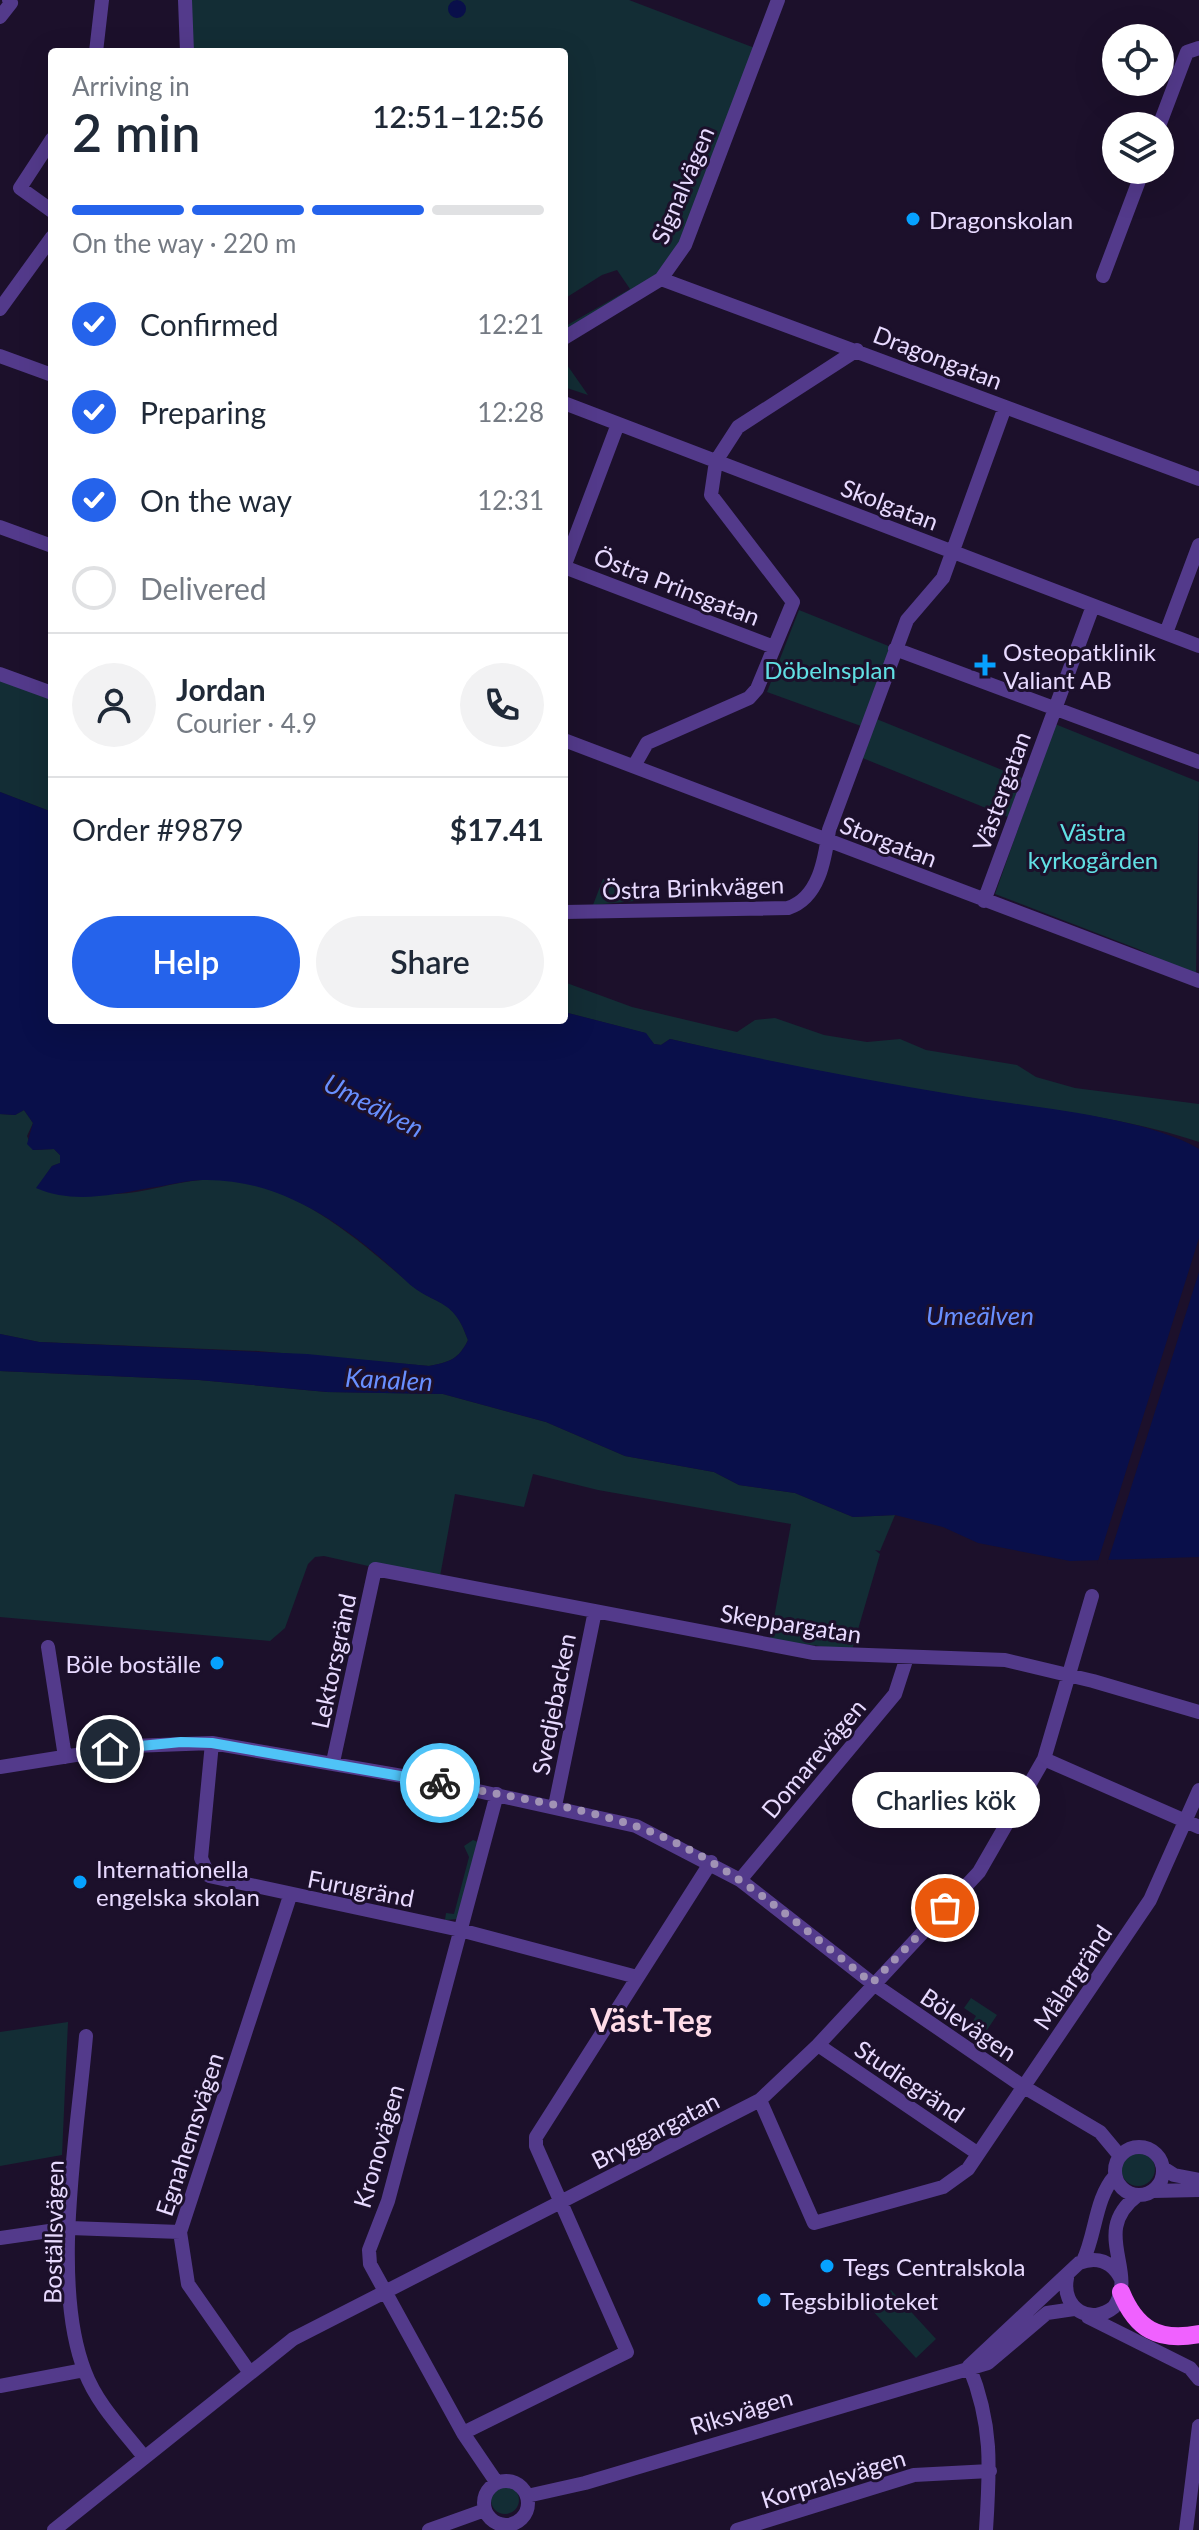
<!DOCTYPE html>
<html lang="en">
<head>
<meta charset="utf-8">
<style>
	:root { --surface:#fff; --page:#f2f2f3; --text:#1f2937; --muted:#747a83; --line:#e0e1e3; --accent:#2563eb }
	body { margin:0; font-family:Lato,sans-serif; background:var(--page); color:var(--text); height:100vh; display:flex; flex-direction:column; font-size:30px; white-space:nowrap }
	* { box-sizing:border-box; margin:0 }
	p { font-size:26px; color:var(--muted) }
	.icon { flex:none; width:44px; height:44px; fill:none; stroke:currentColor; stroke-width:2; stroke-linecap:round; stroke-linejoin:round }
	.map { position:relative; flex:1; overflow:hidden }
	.sheet { position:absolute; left:48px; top:48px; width:520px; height:976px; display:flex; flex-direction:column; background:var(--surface); border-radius:8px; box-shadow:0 8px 32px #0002 }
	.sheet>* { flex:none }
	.tools { position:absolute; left:1102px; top:24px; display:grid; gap:16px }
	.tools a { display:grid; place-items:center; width:72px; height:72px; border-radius:50%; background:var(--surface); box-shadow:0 8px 32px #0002; font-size:40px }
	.pin { position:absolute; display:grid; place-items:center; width:68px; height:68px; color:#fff; margin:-34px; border:4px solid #fff; border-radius:50%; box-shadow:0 2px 8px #0007 }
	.courier { position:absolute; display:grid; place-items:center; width:80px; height:80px; margin:-40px; border:6px solid #4fc3f7; border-radius:50%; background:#fff; color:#222; box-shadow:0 2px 10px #0007 }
	.bubble { position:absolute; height:56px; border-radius:28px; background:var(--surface); box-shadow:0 8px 32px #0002; font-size:26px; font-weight:600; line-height:56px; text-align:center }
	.overview em { font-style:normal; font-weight:600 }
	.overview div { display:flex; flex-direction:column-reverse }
	.overview { display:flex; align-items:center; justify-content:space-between; height:136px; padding:0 24px }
	h1 { font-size:52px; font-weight:600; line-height:60px }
	.bar { display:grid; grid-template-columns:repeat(4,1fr); gap:12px 8px; align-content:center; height:96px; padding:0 24px }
	.bar i { height:10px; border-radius:6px; background:var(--line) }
	.bar .on { background:var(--accent) }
	.bar p { grid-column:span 4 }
	.line { display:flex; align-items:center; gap:20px; padding:0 24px; border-top:2px solid var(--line) }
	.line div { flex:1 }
	.round { display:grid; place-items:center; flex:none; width:84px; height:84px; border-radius:42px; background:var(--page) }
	ol { padding:0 24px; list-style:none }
	li { display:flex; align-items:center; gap:24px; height:88px }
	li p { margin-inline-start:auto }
	li .icon { padding:8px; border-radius:50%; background:var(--accent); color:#fff; stroke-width:4 }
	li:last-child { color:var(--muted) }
	li i { width:44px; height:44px; border:4px solid var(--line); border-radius:50% }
	.cta { display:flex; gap:16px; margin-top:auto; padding:16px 24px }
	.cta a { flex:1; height:92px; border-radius:48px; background:var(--accent); color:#fff; font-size:32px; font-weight:600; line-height:92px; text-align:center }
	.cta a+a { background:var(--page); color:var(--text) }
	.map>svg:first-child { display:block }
</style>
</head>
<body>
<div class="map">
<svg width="1199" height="2530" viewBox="0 0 1199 2530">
	<rect width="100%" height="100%" fill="#1c102b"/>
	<!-- green -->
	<path fill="#132d35" d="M185,0H629L760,50L701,210L661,279L564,338V327L630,289L617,270L602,275L564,299V52H187Z
		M565,362L588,395L564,387Z
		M799,610L891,647L861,726L767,692Z
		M0,677L52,696V812L0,792Z
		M874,718L1022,778L1008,817L860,757Z
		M1055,724L1199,782L1196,976L1138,949L995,894Z
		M603,879L641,893L645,900L593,905Z
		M564,982L632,1007L737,1032L755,1020L775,1018L824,1035L867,1042L900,1039L926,1050L1017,1065L1036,1077L1075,1088L1199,1104V1142C1126,1117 1042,1109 965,1097C866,1081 768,1062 670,1039L661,1045L654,1044L645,1033L564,1012Z
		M24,1110L33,1123L27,1136L33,1150L54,1149L60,1155V1163L52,1166L37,1188C63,1190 90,1194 116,1194C145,1193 173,1182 201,1180C285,1174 350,1233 409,1283C438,1308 453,1296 468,1340C459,1359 450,1362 429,1366L258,1351L39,1342L0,1334V1114L15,1115Z
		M0,1371L199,1380L327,1392L443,1394L546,1422L625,1456L714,1472L739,1485L795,1493L853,1517L895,1515L880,1551L875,1550L880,1554L852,1650L770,1640L791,1524L598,1490L533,1474L524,1507L455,1494L439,1582L324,1556L315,1557L308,1564L285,1628L270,1641L0,1617Z
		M473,1840L478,1842L457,1919L445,1920L446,1913L454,1914L469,1857L464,1846Z
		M971,1998L997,2015L987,2030L973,2021L976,2016L964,2008Z
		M68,2022L62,2155L0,2166V2032Z
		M1121 2169a17 17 0 1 1 34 0a17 17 0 1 1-34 0Z
		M891,2290L936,2339L916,2358L871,2309Z
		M491 2500a14 14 0 1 1 28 0a14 14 0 1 1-28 0Z"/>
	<!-- water -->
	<path fill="#090f4a" d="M448 9a9 9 0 1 1 18 0a9 9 0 1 1-18 0Z
		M0,792L52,812V1020H564V1012L646,1033L654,1044L661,1045L670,1039C767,1061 864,1080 962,1096C1028,1107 1143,1116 1199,1149V1557L1070,1561L978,1543L943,1527L895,1515L853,1517L795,1493L739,1485L714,1472L625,1456L546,1422L443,1394L327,1392L199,1380L0,1371V1334L39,1342L307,1354L429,1366C450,1362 459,1359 468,1340C453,1295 433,1307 405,1280C350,1228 282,1178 203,1180C186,1180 167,1186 149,1188C111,1195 73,1204 36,1188L52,1166L60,1163V1155L54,1149L33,1150L27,1144L33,1123L24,1110L15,1115L0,1114Z"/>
	<!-- pier -->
	<path fill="#1c102b" d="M1199,1238V1272L1107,1564H1097Z"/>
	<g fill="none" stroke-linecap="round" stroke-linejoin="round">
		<!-- minor -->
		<path stroke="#533a8b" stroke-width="14" d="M185,0L187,52
			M0,17L11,3L9,0
			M96,52L102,0
			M1159,126L1187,52L1199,48
			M52,139L20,188L52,211
			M1103,276L1143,170
			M661,279L1199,479
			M0,309L52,237
			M564,338L661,279L685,245L778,0
			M0,356L52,375
			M564,403L1199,646
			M0,527L52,546
			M564,567L774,647
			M564,567L618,424
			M1166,633L1199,545
			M895,649L1199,762
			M0,674L52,693
			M564,740L1199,981
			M634,766L647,743L749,698L757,689L793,602L711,495L716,461L738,427L857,350
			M984,901L1093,606
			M564,912L788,908C819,898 825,859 829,830L907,620L943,578L1005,407
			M48,1647L65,1757
			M212,1743L201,1858L209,1876L460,1930L637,1977
			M1044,1759L1199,1827
			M333,1762L375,1569L814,1653L1005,1660L1093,1681L1199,1712
			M0,1767L132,1746L212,1743L437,1782L636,1826L740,1880L872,1983L1024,2087L1100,2132L1120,2156
			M555,1806L595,1611
			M740,1880L895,1694L907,1657
			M86,2036C78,2130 50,2284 85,2372C97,2404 123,2430 144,2457
			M818,2045L977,2153
			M760,2100L814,2223L943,2187L968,2169L1150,1900L1199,1790
			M1115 2171a24 24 0 1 1 48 0a24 24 0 1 1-48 0Z
			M1163,2168L1174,2175L1199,2180
			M1153,2191L1199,2190
			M0,2238L70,2228L180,2232
			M1083,2261C1096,2234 1095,2198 1115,2176
			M1067,2278C1061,2309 1091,2326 1114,2307C1139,2270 1089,2232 1138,2195
			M1088,2317L1190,2368L1199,2379
			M969,2366L1079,2263C1097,2256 1112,2261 1121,2279
			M969,2366C993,2425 990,2468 986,2530
			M250,2373L188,2284L180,2232L290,1896
			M0,2386L84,2370
			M463,2433L627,2352L536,2146V2137L711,1862
			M484 2503a22 22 0 1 1 44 0a22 22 0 1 1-44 0Z
			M497,2483L463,2433L370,2264L369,2250L388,2201L497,1794
			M527,2496L585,2483L988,2363L1047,2313L1074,2309
			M54,2530L293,2339L760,2100L818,2045L979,1872L1044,1759L1092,1596
			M429,2530L485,2510
			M737,2530L914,2475L990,2471
			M1186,2530L1199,2426"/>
		<!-- major -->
		<path stroke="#f061ff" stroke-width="18" d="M1121,2292C1136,2329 1158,2342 1199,2334"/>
	</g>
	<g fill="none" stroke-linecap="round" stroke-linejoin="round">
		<!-- done -->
		<path stroke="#a193b5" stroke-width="8" stroke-dasharray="0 14.4" d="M440,1783C504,1796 573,1805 635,1826C726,1857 798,1925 872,1983L945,1908"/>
		<!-- route -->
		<path stroke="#4fc3f7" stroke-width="10" d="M110,1749L181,1742L212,1743L440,1783"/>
	</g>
	<!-- markers -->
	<g fill="#06a1ff" stroke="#1c102b" stroke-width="3">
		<circle cx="913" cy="219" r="8"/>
		<path d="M981 653h8v8h8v8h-8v8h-8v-8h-8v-8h8z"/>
		<circle cx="217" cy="1663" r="8"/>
		<circle cx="80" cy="1882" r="8"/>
		<circle cx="827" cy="2266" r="8"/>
		<circle cx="764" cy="2300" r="8"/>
	</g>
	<g text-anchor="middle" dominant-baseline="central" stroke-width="6" stroke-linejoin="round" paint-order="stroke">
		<!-- street labels -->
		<g font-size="24" fill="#e8daff" stroke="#1c102b">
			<text transform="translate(682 185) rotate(-67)">Signalvägen</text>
			<text transform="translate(938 357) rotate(21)">Dragongatan</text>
			<text transform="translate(890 504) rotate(21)">Skolgatan</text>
			<text transform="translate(677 586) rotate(21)">Östra Prinsgatan</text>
			<text transform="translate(1001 791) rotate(-70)">Västergatan</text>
			<text transform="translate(889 841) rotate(21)">Storgatan</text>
			<text transform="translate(693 887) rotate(-2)">Östra Brinkvägen</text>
			<text transform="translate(791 1623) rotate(9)">Skeppargatan</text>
			<text transform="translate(333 1661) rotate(-78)">Lektorsgränd</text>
			<text transform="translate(553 1704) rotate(-79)">Svedjebacken</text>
			<text transform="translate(813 1758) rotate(-50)">Domarevägen</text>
			<text transform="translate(361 1888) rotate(11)">Furugränd</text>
			<text transform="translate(1072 1977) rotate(-56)">Målargränd</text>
			<text transform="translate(969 2024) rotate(34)">Bölevägen</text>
			<text transform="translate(910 2081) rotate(34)">Studiegränd</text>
			<text transform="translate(655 2130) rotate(-27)">Bryggargatan</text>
			<text transform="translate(189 2134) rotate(-72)">Egnahemsvägen</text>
			<text transform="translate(378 2146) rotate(-74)">Kronovägen</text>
			<text transform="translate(53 2232) rotate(-89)">Boställsvägen</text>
			<text transform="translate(741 2411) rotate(-17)">Riksvägen</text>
			<text transform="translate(833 2478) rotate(-17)">Korpralsvägen</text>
		</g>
		<!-- poi labels -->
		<g font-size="24" fill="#e8daff" stroke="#1c102b" text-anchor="start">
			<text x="929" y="219">Dragonskolan</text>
			<text x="1003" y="651">Osteopatklinik<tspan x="1003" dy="28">Valiant AB</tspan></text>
			<text x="201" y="1663" text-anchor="end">Böle boställe</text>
			<text x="96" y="1868">Internationella<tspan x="96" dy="28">engelska skolan</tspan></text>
			<text x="843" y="2266">Tegs Centralskola</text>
			<text x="780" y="2300">Tegsbiblioteket</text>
		</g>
		<!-- park labels -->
		<g font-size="24" fill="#61e0e4" stroke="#1c102b">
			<text x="830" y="669">Döbelnsplan</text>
			<text x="1093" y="831">Västra<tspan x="1093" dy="28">kyrkogården</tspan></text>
		</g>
		<!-- water labels -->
		<g font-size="26" font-style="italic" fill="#688fff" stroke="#1c102b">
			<text transform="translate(374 1105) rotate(27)">Umeälven</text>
			<text x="980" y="1315">Umeälven</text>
			<text transform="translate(389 1379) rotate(3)">Kanalen</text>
		</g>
		<!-- district labels -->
		<g font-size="32" font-weight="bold" fill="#ffdce8" stroke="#1c102b">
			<text x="651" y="2019">Väst-Teg</text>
		</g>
	</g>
</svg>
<div class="tools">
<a><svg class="icon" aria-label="locate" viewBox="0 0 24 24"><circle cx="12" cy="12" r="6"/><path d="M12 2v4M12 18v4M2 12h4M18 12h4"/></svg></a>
<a><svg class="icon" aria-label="layers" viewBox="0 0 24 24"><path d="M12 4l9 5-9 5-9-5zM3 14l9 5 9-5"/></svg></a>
</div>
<div class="pin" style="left:945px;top:1908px;background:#ea580c"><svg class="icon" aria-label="bag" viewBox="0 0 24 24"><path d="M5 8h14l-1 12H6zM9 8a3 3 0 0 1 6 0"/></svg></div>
<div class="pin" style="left:110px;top:1749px;background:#1f2937"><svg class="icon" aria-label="home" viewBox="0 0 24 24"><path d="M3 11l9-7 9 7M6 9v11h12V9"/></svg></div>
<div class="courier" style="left:440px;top:1783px"><svg class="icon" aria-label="bike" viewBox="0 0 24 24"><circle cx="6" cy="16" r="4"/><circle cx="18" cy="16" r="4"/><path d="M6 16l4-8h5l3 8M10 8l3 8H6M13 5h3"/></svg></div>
<div class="bubble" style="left:852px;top:1772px;width:188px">Charlies kök</div>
<section class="sheet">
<div class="overview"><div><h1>2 min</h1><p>Arriving in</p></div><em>12:51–12:56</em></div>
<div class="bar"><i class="on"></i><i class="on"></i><i class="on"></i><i></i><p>On the way · 220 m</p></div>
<ol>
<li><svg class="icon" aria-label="check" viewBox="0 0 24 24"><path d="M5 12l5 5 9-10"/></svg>Confirmed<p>12:21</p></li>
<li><svg class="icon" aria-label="check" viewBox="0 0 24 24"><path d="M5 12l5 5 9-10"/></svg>Preparing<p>12:28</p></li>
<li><svg class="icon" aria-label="check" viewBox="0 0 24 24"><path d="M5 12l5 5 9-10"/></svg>On the way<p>12:31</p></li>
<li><i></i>Delivered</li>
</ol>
<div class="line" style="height:144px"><a class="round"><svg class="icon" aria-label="person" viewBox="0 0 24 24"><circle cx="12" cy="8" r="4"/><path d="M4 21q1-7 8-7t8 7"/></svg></a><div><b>Jordan</b><p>Courier · 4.9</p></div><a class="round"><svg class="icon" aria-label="phone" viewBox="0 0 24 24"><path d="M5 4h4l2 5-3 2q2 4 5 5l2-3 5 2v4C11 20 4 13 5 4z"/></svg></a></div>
<div class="line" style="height:104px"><div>Order #9879</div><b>$17.41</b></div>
<div class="cta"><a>Help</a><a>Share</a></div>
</section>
</div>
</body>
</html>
